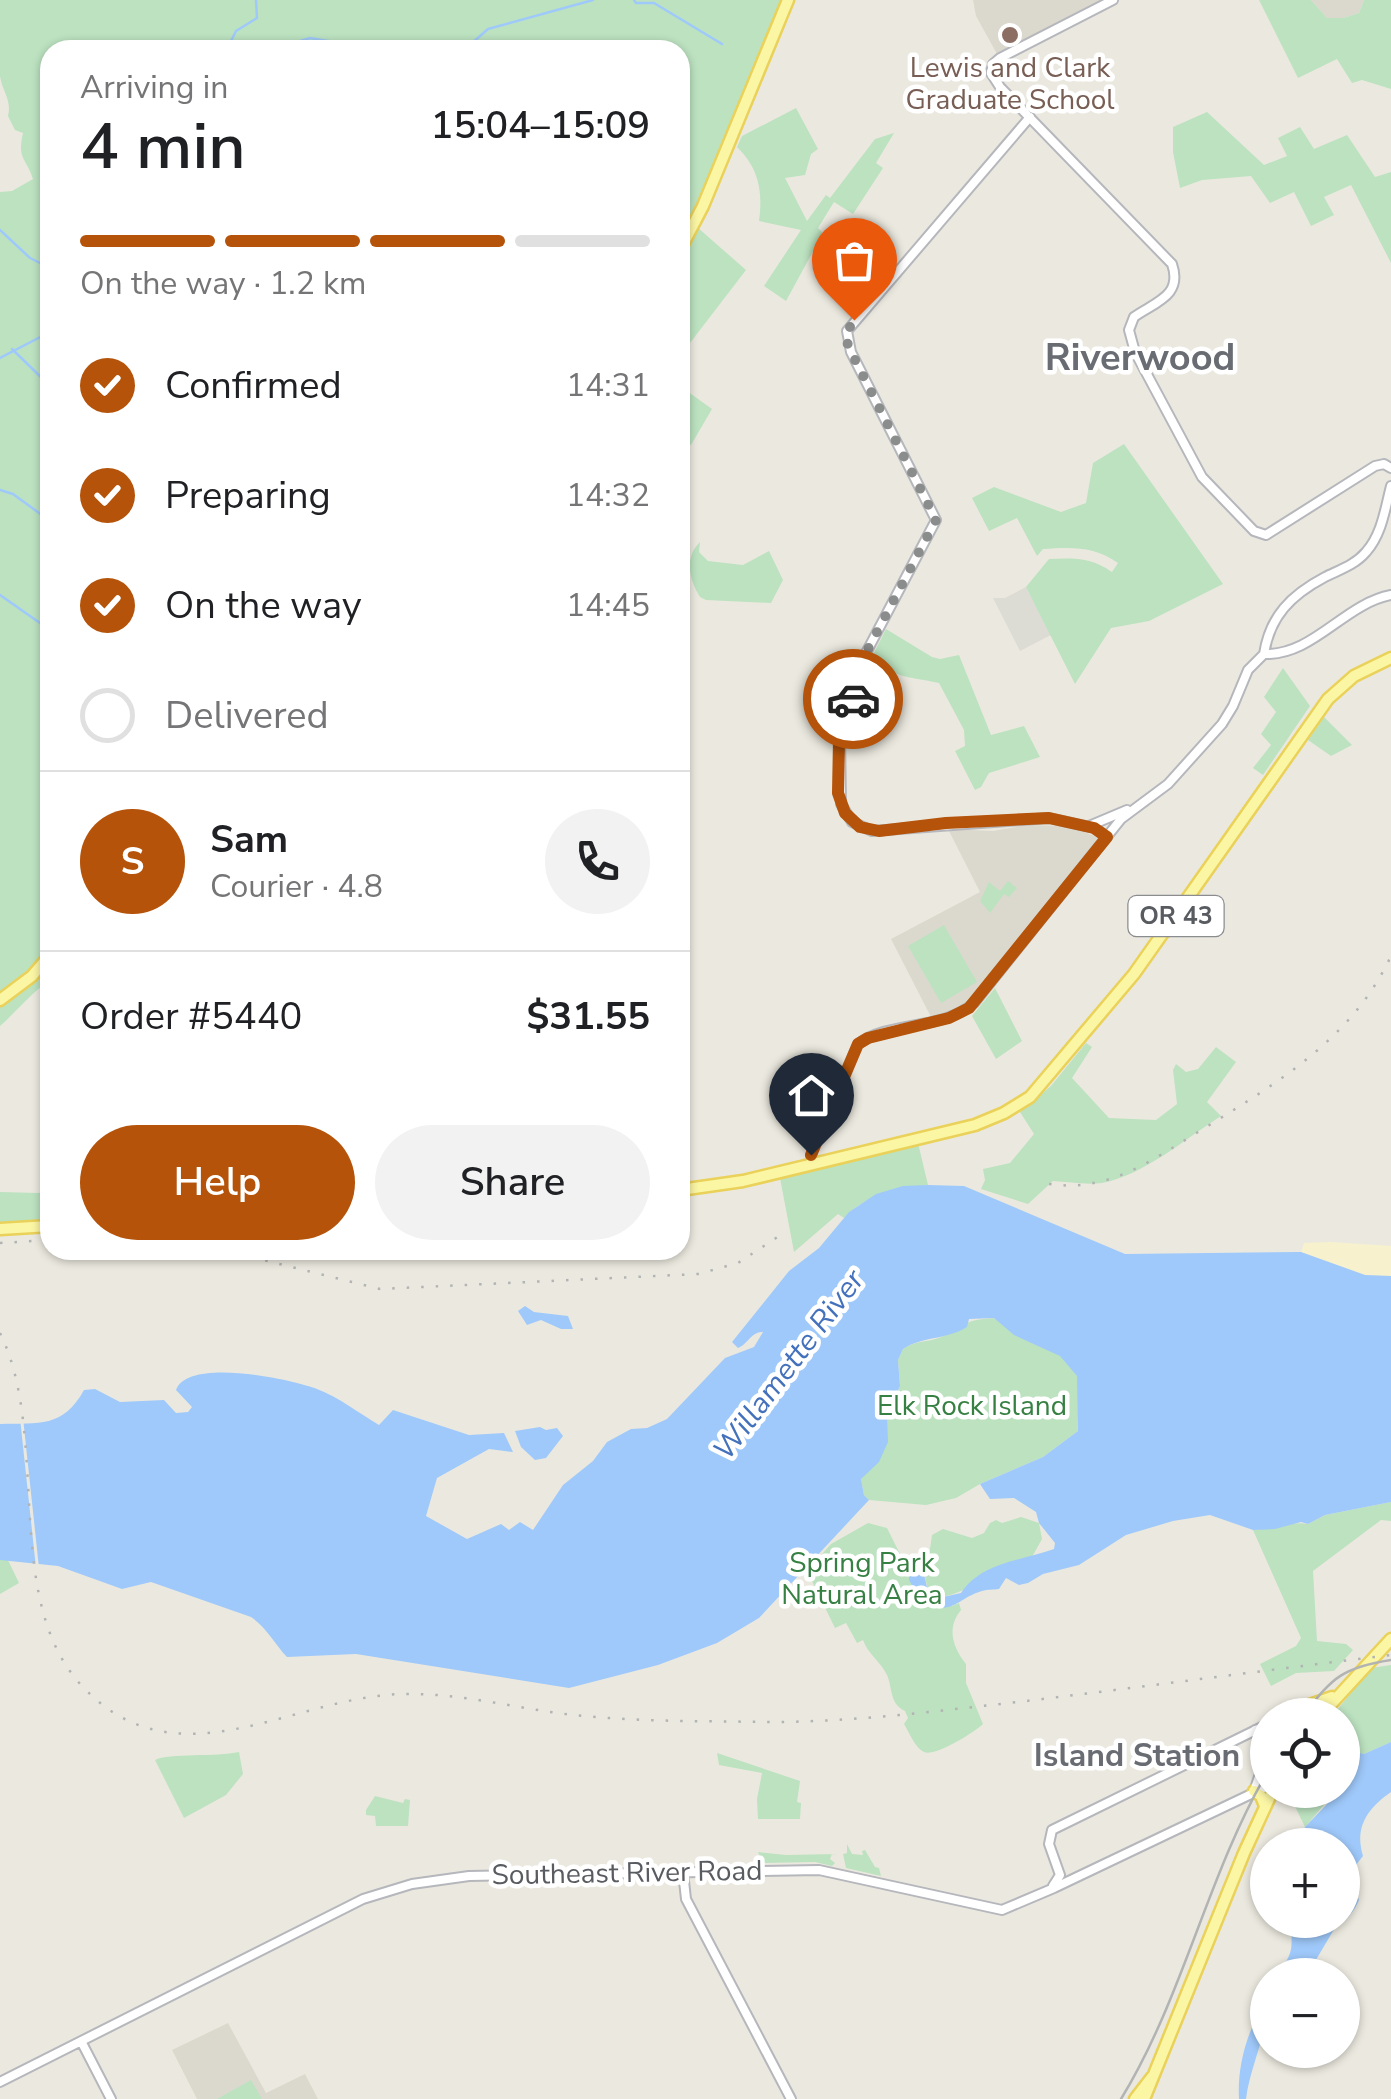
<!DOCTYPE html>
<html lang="en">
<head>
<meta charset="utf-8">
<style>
	:root { --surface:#fff; --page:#f2f2f2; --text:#202124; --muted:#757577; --line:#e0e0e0; --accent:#b45309 }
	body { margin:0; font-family:"Nunito Sans",sans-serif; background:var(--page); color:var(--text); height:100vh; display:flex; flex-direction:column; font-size:38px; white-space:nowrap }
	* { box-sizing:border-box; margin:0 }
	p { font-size:32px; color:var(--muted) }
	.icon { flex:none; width:55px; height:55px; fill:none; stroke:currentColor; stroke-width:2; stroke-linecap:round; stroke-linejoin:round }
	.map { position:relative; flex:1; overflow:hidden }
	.panel { position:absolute; left:40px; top:40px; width:650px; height:1220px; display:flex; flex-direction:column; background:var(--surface); border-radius:30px; box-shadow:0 2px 8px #0004 }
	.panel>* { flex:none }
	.fabs { position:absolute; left:1250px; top:1698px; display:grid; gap:20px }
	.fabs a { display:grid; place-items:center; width:110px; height:110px; border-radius:50%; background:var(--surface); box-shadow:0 2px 8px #0004; font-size:50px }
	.pin { position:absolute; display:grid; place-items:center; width:85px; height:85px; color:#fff; margin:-102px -42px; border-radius:50% 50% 50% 0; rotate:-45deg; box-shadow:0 0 10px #0007 }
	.pin .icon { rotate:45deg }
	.courier { position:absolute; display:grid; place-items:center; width:100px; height:100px; margin:-50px; border:8px solid #b45309; border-radius:50%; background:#fff; color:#222; box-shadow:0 2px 12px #0007 }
	.overview em { font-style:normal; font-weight:600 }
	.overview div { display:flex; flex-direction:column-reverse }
	.overview { display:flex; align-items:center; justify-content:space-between; height:170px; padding:0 40px }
	h1 { font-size:65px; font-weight:600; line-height:75px }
	.bar { display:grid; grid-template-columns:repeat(4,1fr); gap:15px 10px; align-content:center; height:120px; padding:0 40px }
	.bar i { height:12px; border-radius:8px; background:var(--line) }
	.bar .current { background:var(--accent) }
	.bar p { grid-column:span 4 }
	.line { display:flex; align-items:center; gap:25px; padding:0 40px; border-top:2px solid var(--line) }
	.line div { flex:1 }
	.round { display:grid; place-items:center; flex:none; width:105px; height:105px; border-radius:52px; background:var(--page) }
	ol { padding:0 40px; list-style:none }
	li { display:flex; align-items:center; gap:30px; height:110px }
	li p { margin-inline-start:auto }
	li .icon { padding:10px; border-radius:50%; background:var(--accent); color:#fff; stroke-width:4 }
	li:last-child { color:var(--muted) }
	li i { width:55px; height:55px; border:5px solid var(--line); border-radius:50% }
	.cta { display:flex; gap:20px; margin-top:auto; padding:20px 40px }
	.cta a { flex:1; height:115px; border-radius:60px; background:var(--accent); color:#fff; font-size:40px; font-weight:600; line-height:115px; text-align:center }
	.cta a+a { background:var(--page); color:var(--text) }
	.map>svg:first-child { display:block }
</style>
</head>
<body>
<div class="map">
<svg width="1391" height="2099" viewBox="0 0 1391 2099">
	<rect width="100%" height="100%" fill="#ebe9df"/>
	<!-- industrial -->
	<path fill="#dcdbd4" d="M1026,587L1051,635L1020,651L993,598H1005Z"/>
	<!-- education -->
	<path fill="#dbd9cd" d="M973,0H1101L997,54L976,16Z
		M1311,0H1364L1359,13L1343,18H1327Z
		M1028,825L1070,826L1099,838L964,1009L931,1017L891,939L980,892L948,829L993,831Z
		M228,2023L266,2093L305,2074L318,2099H197L172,2050Z"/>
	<!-- green -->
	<path fill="#bce2c0" d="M0,0H784L693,219L680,242V50H50V950L0,995V192L12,191L33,179C26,157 17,160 23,133L15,130L8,116C12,100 2,91 0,76C0,52 0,25 0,0Z
		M1259,0H1311L1327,18H1343L1359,13L1364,0H1391V89L1362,80L1352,83L1337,59L1298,78Z
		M796,108L818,149L811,154L805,175L785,178L807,221L826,195L830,198L875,139L894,133L876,163L883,168L853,214L834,202L818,228L823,233L786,301L764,286L801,230L759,221C763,192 759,168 737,147L742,136Z
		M1207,112L1264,165L1287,156L1278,138L1300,127L1314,149L1347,135L1375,177L1391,172V263L1351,185L1324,197L1334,215L1311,226L1294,192L1270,203L1251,176L1202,180L1180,188L1173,152V127Z
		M697,227L746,270L680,356V256Z
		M680,386L712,409L691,445L680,442Z
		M1124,444L1223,584L1149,621L1111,628L1075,684L1026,587L1049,559C1073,558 1091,557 1112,572L1118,563C1094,546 1072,547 1043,549L1037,556L1017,518L989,531L972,498L994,487L1061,512L1086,503L1093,463Z
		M700,542L699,552L708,561L743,565L769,551L783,580L771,603L706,600L700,597C689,580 684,557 700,542Z
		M886,629L932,657L940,659L959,655L991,735L1024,726L1040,757L989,773L981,787L975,790L955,751L965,746L964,730L939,683C903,675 902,681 872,657Z
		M1283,668L1310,706L1263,775L1253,768L1271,745L1261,734L1276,712L1264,697Z
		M1324,717L1352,745L1331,756L1308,740Z
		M1008,881L1017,888L1009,897L1004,894L990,913L980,901L988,884L989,882L1000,891Z
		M944,925L977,982L941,1003L908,946Z
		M50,960V981C37,987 14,1014 0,1026V1004Z
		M995,988L1022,1041L996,1059L972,1016Z
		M1086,1043L1092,1047L1072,1078L1109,1118L1156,1120L1177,1104L1173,1070L1176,1064L1186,1072L1198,1069L1216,1047L1236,1062L1207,1102L1221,1116C1185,1139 1144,1175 1102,1183C1086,1185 1069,1182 1053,1181L1028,1204L981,1189L985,1180L983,1169L1010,1163L1034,1134L1020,1112L1051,1086Z
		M918,1143L928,1185C895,1190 868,1193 844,1218L838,1214L794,1252L780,1178Z
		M50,1188V1223L0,1225V1192L39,1193Z
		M994,1318C1003,1323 1010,1332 1019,1336C1039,1345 1068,1353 1077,1376C1081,1385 1077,1418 1078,1431L1043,1457L980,1484L956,1498L926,1505L869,1500L864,1495L861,1479L887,1442V1415L900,1386L898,1360L903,1349C919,1339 927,1343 941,1337C967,1326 961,1320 994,1318Z
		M1391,1502V1521L1381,1520L1313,1571L1317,1641L1346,1644L1353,1650L1334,1671L1296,1673L1271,1686L1260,1664L1296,1646L1301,1638L1253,1530C1270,1529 1293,1521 1308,1524L1325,1515Z
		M1021,1517L1039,1523L1042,1539L1032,1557C999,1567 973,1591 939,1598L928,1591L924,1572L928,1563L932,1535L943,1529L972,1538L984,1533L990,1523L996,1520L1002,1523Z
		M868,1523L887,1528L926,1606H952L959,1603L961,1610C946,1628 953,1648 966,1664V1683L983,1724C975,1732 935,1757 924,1752C915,1748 909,1732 904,1724L908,1718L905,1711C889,1703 893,1689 887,1675C880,1661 868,1654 863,1640L857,1643L846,1623L835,1628L807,1571L831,1544Z
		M7,1558L19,1583L0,1594V1560Z
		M1391,1665V1742L1364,1754L1354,1753L1343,1763L1342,1715H1333L1371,1668Z
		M239,1752L243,1774L226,1795L184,1818L155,1760C169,1753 216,1757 239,1752Z
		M717,1753L800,1781L797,1802L801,1803L800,1819H758L757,1799L762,1773L719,1765Z
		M1287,1790H1327L1329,1799L1305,1827Z
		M375,1796L403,1803L405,1799L410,1800L408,1826H376L375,1816L366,1815V1810Z
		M847,1844L852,1854L863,1855L862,1851L865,1850L875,1867L879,1868L881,1876L846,1868L843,1854L847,1853Z
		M758,1852L786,1855L837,1854H832L830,1859L835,1863L832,1866L815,1862L763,1863Z
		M251,2080L262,2099H217Z"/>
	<!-- sand -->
	<path fill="#f7f2cd" d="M1330,1242L1391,1246V1276L1365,1275L1301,1252L1304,1243Z"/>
	<!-- water -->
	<path fill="#9fc9fa" d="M928,1185L964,1186L1125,1254L1301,1252L1365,1275L1391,1276V1502L1325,1515L1308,1524L1301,1522L1275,1529L1253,1530L1210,1515L1173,1521L1126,1535L1079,1565L1043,1574L1028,1583L1019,1585L1006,1578L999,1589C993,1590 988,1589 982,1591C956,1599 957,1613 924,1606L909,1580L910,1562C925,1567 924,1576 928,1591L939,1598L961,1593C982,1562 1021,1561 1054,1549L1055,1543L1039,1523L1036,1512L1014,1498L990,1499L980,1484L1043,1457L1078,1431L1077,1376L1060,1356L1014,1335L994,1318L969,1319L967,1327C946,1340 923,1336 903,1349L898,1360L900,1386L887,1415L888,1442L879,1462L861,1479L864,1495L869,1500L759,1618L717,1643L658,1665L569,1688L356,1654L287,1657C274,1643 266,1627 251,1617L151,1582L122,1589L58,1566L0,1560V1424C39,1423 63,1428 84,1390L95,1389L120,1402L164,1400L176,1413L188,1412L192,1407L176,1390C188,1357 290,1379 317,1389C339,1397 360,1414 379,1425L393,1410L469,1435L504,1433L513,1452L489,1449L437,1478L426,1516L467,1539L501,1524L509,1530L520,1522L533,1530L563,1485L593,1461L607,1442L631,1429L647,1428L667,1419L725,1358L754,1347L763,1332C752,1331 748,1344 738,1348L732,1342L789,1271L819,1248L849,1212L876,1194L903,1186Z
		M525,1306L534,1312L568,1316L573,1329H561L541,1320L527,1325L518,1311Z
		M540,1427L546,1430L557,1428L563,1436L546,1458L535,1460L521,1447L515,1431Z
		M1391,1742V1792C1368,1808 1354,1827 1363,1856L1352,1870V1883L1359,1900C1355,1910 1346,1922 1336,1926L1307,1975H1274C1294,1956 1293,1948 1290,1920H1342V1845L1296,1844L1305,1827L1328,1803L1327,1790H1342L1343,1763L1355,1752L1364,1754Z
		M1267,2001C1268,2034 1250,2066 1246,2099H1239C1237,2067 1247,2028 1267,2001Z"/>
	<!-- pier -->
	<path fill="#ebe9df" d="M20,1418H23L39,1568H36Z"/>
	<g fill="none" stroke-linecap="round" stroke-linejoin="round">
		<!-- stream -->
		<path stroke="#9fc9fa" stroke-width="2.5" d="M256,0L257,18L236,31L231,41L253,45L261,50
			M634,0L636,3H654L722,44
			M272,50L310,38L382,50
			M464,50L488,29L593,0
			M0,230L30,258L50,268
			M12,349L50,386
			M0,358L50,332
			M0,490L13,494L50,521
			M0,595L50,630"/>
		<defs>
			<path id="minor" d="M1113,0L1000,58L993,64L991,73L1000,87L1172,264C1183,296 1155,302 1134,317L1129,330L1135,352L1202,477L1254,531L1266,535L1375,466L1384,464L1391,468
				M1030,117L847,331L851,352L936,520L857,670L852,712L840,733L841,804L852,822L872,831L1049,818L1095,828L1107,837
				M1391,486C1385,509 1382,534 1366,552C1355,565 1339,570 1325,577C1291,595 1270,616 1264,654C1313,656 1344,604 1391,595
				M1089,826L1127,810
				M811,1164L812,1151L858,1044C891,1020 942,1031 974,1003L1121,819L1168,784L1222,724L1233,706L1248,670L1264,654
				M1286,1715L1301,1708
				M1254,1791L1266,1757L1255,1730
				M683,1872L686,1899L791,2099
				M1053,1886L1060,1875L1049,1844L1052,1830L1268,1724
				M81,2041L111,2099
				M0,2082L363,1899L412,1884L469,1876L819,1870L1002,1910L1054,1888L1268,1786"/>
			<path id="major" d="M680,250L703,206L788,0
				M0,1000L32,976L50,955
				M680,1190L743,1181L975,1125L1004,1113L1030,1097L1134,974L1328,699L1354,676L1391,658
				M0,1229L50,1226
				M1301,1708L1332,1697
				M1321,1715L1391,1639
				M1254,1791L1261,1796L1265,1806
				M1135,2099L1152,2077
				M1144,2099L1244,1853L1273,1790"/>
		</defs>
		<!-- minor casing -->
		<use href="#minor" stroke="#b5b7bc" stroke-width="12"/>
		<!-- major casing -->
		<use href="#major" stroke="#ead159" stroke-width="15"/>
		<!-- minor -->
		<use href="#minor" stroke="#fff" stroke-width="8"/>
		<!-- major -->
		<use href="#major" stroke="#fbf6a4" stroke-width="10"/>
		<!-- tram -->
		<path stroke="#b2b3b3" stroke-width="2.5" d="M1304,1715C1331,1677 1345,1667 1391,1660
			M1121,2099C1184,1996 1207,1875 1268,1771"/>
		<!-- rail -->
		<path stroke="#b2b3b3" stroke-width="2.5" stroke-dasharray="2.5 12" stroke-linecap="butt" d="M1049,1184C1110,1193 1153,1159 1203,1129C1277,1083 1352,1039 1391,956
			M0,1243L50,1240
			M223,1250L380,1289L698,1274L738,1263L779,1236
			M0,1333C51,1436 1,1599 82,1686C177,1788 294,1695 405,1694C462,1693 518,1709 574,1715C639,1722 706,1721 771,1722C854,1722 936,1711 1018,1702C1142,1687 1267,1670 1391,1655"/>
	</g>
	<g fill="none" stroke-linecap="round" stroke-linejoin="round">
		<!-- done -->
		<path stroke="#8b8d8c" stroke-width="10" stroke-dasharray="0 18" d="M853,699L857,670L936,520L848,346L846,334L854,320"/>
		<!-- route -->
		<path stroke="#b45309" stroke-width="12" d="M811,1155L858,1044L868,1038L949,1018L969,1008L1107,837L1094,828L1049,818L946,823L879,831L860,827L845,813L838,793L839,740L852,712L853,699"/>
	</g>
	<!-- markers -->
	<circle fill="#8d6e63" stroke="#fff" stroke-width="4" cx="1010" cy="35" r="10"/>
	<g text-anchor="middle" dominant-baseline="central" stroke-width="9" stroke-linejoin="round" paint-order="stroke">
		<!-- shield labels -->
		<rect fill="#fff" stroke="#8a8c90" stroke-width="2.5" x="1128.5" y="896" width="95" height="40" rx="8"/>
		<g font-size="25" font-weight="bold" fill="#585b60">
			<text x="1176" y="916">OR 43</text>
		</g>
		<!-- education labels -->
		<g font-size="28" fill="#785e54" stroke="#fff">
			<text x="1010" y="68">Lewis and Clark<tspan x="1010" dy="32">Graduate School</tspan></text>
		</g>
		<!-- park labels -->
		<g font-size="28" fill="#378043" stroke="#fff">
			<text x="972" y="1406">Elk Rock Island</text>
			<text x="862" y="1563">Spring Park<tspan x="862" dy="32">Natural Area</tspan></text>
		</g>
		<!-- street labels -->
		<g font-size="28" fill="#585b60" stroke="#fff">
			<text transform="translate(627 1873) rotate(-1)">Southeast River Road</text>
		</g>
		<!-- water labels -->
		<g font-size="30" font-style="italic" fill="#4471bb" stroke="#fff">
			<text transform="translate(789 1365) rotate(-53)">Willamette River</text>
		</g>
		<!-- quarter labels -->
		<g font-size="32" font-weight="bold" fill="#696c72" stroke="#fff">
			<text x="1137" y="1755">Island Station</text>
		</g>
		<!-- district labels -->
		<g font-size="38" font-weight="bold" fill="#696c72" stroke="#fff">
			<text x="1140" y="357">Riverwood</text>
		</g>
	</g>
</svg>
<div class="fabs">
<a><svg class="icon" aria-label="locate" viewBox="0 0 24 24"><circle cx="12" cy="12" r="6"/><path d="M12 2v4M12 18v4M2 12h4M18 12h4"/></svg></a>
<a>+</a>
<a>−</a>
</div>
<div class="pin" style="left:854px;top:320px;background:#ea580c"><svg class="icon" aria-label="bag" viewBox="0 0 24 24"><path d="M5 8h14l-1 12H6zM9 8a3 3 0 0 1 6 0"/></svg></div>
<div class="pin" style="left:811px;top:1155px;background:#1f2937"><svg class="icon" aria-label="home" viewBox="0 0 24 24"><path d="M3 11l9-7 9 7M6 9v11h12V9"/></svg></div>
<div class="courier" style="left:853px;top:699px"><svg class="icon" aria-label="car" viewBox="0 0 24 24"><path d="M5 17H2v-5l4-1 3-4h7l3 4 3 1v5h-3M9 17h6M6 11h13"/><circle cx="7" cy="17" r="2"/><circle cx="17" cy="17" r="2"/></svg></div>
<section class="panel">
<div class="overview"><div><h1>4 min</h1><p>Arriving in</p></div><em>15:04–15:09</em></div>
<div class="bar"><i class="current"></i><i class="current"></i><i class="current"></i><i></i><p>On the way · 1.2 km</p></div>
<ol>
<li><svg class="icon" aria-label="check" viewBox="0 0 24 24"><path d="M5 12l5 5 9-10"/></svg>Confirmed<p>14:31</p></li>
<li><svg class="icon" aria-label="check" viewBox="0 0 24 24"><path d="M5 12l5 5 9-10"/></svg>Preparing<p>14:32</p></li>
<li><svg class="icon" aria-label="check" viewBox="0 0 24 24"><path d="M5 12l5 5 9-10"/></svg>On the way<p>14:45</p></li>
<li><i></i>Delivered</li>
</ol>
<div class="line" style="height:180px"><b class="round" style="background:var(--accent);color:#fff">S</b><div><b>Sam</b><p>Courier · 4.8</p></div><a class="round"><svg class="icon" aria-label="phone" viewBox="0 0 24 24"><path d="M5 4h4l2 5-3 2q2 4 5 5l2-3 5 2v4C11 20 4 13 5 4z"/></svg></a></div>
<div class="line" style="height:130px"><div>Order #5440</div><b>$31.55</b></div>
<div class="cta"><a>Help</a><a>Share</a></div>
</section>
</div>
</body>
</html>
